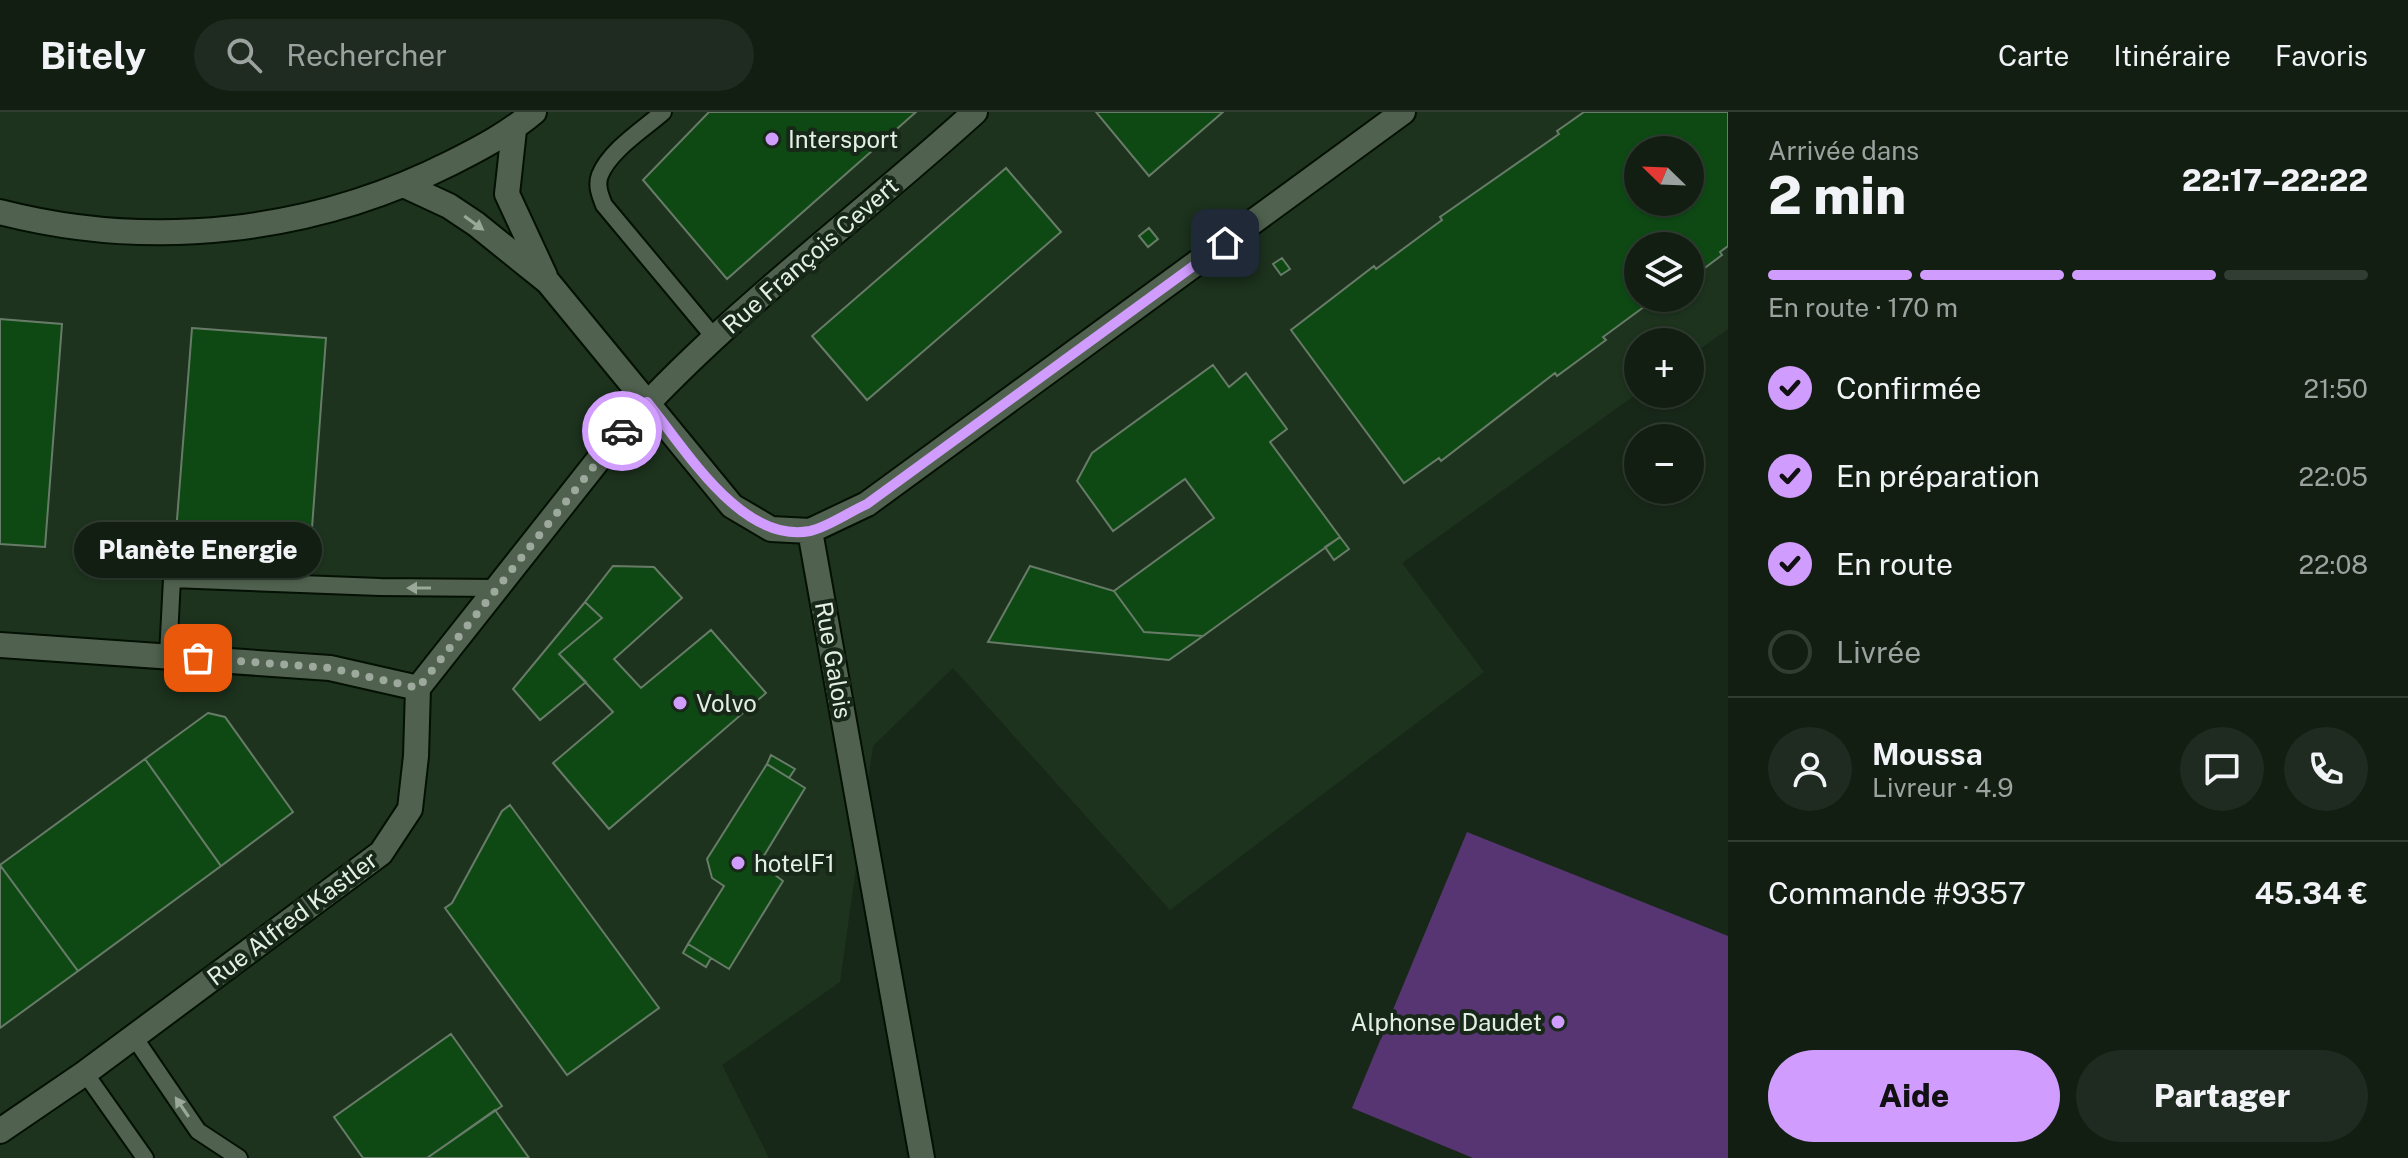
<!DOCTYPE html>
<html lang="fr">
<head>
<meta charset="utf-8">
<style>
	:root { --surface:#121e12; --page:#1f2b20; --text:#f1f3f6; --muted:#9ca29f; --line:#313c32; --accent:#d09dff }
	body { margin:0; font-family:"Public Sans",sans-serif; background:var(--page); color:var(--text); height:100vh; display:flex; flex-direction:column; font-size:30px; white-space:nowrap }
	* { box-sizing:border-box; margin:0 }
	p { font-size:26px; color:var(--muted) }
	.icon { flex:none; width:44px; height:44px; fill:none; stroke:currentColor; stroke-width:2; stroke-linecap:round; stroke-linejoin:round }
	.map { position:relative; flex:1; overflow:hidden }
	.side { display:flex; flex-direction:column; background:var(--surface); width:680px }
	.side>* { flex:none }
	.needle { width:52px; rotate:293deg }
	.buttons { position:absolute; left:1624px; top:24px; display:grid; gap:16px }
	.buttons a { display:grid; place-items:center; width:80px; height:80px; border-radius:50%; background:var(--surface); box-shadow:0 2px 6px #0004,0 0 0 2px var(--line); font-size:40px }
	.pin { position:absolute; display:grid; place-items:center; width:68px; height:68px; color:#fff; margin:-34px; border-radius:16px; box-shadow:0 4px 12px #0006 }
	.courier { position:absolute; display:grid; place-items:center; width:80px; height:80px; margin:-40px; border:6px solid #d09dff; border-radius:50%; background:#fff; color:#222; box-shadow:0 2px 10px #0007 }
	.bubble { position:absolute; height:56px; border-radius:28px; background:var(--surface); box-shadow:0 2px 6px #0004,0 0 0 2px var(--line); font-size:26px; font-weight:800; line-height:56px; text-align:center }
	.overview em { font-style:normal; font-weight:800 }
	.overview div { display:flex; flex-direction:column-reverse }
	.overview { display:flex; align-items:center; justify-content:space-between; height:136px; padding:0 40px }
	h1 { font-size:52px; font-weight:800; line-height:60px }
	.bar { display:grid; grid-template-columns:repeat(4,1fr); gap:12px 8px; align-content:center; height:96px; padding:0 40px }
	.bar i { height:10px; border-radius:6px; background:var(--line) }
	.bar .on { background:var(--accent) }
	.bar p { grid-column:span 4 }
	.line { display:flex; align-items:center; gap:20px; padding:0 40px; border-top:2px solid var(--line) }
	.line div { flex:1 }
	.round { display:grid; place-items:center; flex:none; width:84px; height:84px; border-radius:42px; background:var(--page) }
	ol { padding:0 40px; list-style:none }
	li { display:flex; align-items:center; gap:24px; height:88px }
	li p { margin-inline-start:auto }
	li .icon { padding:8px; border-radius:50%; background:var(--accent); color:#111; stroke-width:4 }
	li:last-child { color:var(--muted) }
	li i { width:44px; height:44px; border:4px solid var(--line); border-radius:50% }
	.action { display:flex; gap:16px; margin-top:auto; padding:16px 40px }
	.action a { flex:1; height:92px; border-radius:48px; background:var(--accent); color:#111; font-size:32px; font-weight:800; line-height:92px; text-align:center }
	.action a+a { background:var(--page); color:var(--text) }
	header { display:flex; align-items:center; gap:48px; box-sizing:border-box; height:112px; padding:0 40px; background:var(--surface); border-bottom:2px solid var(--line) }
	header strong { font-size:38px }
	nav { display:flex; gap:44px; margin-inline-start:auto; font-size:28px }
	.search { width:560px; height:72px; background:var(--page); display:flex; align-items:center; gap:20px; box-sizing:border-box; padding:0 28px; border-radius:44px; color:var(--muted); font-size:30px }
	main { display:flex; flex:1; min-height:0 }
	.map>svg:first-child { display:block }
</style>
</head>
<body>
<header>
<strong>Bitely</strong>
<div class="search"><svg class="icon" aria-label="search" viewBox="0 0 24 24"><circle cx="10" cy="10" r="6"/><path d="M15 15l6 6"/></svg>Rechercher</div>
<nav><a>Carte</a><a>Itinéraire</a><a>Favoris</a></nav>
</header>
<main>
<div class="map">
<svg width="1728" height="1046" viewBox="0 0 1728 1046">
	<rect width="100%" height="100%" fill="#182818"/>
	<!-- built -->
	<path fill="#1d331e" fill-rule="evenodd" d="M0,0H1728V217L1690,244V230H1638V281L1402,451L1484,560L1170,798L953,556L873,634L840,870L722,953L769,1046H0ZM1638,38H1690V90H1638ZM1638,134H1690V186H1638Z"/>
	<!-- green -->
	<path fill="#563572" d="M1467,720L1728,824V1046H1473L1352,996Z"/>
	<!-- building -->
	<path fill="#0e4914" stroke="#687b68" stroke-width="2" fill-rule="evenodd" d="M709,0H916L727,167L643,68Z
		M1096,0H1223L1149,64Z
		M1584,0H1728V134L1720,140L1722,143L1690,167V134H1638V186H1656L1603,225L1606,228L1557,264L1555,261L1441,349L1439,346L1404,371L1291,218L1374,154L1376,157L1442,108L1440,105L1559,22L1557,19ZM1638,38H1690V90H1638Z
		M1006,56L1061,120L867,288L812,224Z
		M1149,116L1158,127L1148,135L1139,124Z
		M1282,146L1290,157L1281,163L1273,152Z
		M0,207L62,212L45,435L0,432Z
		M192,216L326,226L310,443L175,433Z
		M1213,253L1229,275L1246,261L1287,317L1270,330L1340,425L1203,524L1144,520L1114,479L1214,406L1185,367L1113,419L1077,369L1092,341Z
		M1340,425L1349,437L1334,448L1325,435Z
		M613,454L654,455L682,486L614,547L641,576L711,518L766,581L609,717L553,651L613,600L559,542L602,506L585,490Z
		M1030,454L1114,479L1144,520L1203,524L1169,548L988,530Z
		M585,490L602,506L559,542L586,570L540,608L513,577Z
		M208,601L225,605L293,700L221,754L145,647Z
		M771,643L795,657L789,666L767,652Z
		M145,647L221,754L78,859L0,753Z
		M767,652L805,676L762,747L774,754L771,760L783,769L729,857L688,832L724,774L712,766L707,747Z
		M510,693L659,896L567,963L445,796L452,791L502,699Z
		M0,753L78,859L0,916Z
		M688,832L711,846L706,855L683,841Z
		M451,922L502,994L427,1046H363L334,1005Z
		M495,998L529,1046H427L454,1027Z"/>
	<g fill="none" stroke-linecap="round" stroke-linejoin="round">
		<defs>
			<path id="service" d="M663,0C644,17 610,38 600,63C596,73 600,83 604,93L714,225
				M168,544L172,467L380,475L497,476
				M134,925L198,1019L239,1046
				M85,961L145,1046"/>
			<path id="minor" d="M514,18L507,82L545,164
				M406,74L449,94L476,112L548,170L732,394L771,417L810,419L922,1046
				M0,100C152,139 312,121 451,51C481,36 509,21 534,0
				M810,419L867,392L1403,0
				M0,533L330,556L418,576
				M0,1019L85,961L381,741L410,697L416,644L418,576L614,328C721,206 855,109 975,0"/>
		</defs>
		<!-- service casing -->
		<use href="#service" stroke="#031003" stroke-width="20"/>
		<!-- minor casing -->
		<use href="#minor" stroke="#031003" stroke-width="28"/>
		<!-- service -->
		<use href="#service" stroke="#50624f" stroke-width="16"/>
		<!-- minor -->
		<use href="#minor" stroke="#50624f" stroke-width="24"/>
	</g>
	<!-- one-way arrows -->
	<defs><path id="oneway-solid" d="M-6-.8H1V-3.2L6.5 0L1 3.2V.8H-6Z" transform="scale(2)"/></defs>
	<g fill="#9aa89a">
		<use href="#oneway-solid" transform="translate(474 111) rotate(36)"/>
		<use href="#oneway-solid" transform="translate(419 476) rotate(-180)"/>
		<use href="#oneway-solid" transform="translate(182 995) rotate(-124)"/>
	</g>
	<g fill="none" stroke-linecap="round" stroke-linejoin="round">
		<!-- done -->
		<path stroke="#9da99d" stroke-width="8" stroke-dasharray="0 14.4" d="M198,546L330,556L418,576L622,319"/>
		<!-- route -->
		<path stroke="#d09dff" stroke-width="10" d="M622,319L647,290C685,336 741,432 810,419C828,415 849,400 867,392L1225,131"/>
	</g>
	<!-- markers -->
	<g fill="#d09dff" stroke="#182818" stroke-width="3">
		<circle cx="772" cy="27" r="8"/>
		<circle cx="680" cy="591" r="8"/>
		<circle cx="738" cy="751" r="8"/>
		<circle cx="1558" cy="910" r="8"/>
	</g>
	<g text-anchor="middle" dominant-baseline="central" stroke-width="8" stroke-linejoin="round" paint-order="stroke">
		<!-- poi labels -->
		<g font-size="24" fill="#e4efe4" stroke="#182818" text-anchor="start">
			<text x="788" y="27">Intersport</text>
			<text x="696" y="591">Volvo</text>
			<text x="754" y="751">hotelF1</text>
			<text x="1542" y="910" text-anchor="end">Alphonse Daudet</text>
		</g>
		<!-- street labels -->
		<g font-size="24" fill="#e4efe4" stroke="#182818">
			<text transform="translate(810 143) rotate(-41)">Rue François Cevert</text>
			<text transform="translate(834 548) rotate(80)">Rue Galois</text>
			<text transform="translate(292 806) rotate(-37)">Rue Alfred Kastler</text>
		</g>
	</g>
</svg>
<div class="buttons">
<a><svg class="needle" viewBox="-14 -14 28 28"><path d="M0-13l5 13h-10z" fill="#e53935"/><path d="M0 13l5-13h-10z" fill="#9ca29f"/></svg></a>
<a><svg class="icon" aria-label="layers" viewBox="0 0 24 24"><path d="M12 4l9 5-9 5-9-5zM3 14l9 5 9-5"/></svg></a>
<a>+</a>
<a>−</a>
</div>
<div class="pin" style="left:198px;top:546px;background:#ea580c"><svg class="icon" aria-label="bag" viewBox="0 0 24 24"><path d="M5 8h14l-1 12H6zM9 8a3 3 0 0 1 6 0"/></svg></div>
<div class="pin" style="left:1225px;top:131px;background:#1f2937"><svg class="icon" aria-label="home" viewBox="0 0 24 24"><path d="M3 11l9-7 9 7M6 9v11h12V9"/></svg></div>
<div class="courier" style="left:622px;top:319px"><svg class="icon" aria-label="car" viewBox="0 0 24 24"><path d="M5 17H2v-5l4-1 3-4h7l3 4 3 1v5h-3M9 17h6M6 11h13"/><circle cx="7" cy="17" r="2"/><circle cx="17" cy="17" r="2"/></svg></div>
<div class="bubble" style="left:74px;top:410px;width:248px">Planète Energie</div>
</div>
<section class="side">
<div class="overview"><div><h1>2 min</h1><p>Arrivée dans</p></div><em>22:17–22:22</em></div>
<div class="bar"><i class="on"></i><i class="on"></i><i class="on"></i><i></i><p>En route · 170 m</p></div>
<ol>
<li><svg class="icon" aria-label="check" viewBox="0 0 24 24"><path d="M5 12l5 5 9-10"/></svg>Confirmée<p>21:50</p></li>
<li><svg class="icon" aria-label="check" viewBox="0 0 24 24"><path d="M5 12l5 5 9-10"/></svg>En préparation<p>22:05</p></li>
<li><svg class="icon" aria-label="check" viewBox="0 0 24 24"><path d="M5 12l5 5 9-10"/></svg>En route<p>22:08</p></li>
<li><i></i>Livrée</li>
</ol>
<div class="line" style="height:144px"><a class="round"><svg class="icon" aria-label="person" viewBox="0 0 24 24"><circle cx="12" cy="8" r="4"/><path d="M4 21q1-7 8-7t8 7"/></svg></a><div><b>Moussa</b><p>Livreur · 4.9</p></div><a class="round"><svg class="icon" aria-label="chat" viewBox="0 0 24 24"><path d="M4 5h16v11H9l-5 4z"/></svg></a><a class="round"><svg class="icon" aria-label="phone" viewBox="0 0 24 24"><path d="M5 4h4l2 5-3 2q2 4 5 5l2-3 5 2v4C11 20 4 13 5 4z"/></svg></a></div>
<div class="line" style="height:104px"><div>Commande #9357</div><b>45.34 €</b></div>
<div class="action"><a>Aide</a><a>Partager</a></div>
</section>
</main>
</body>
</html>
